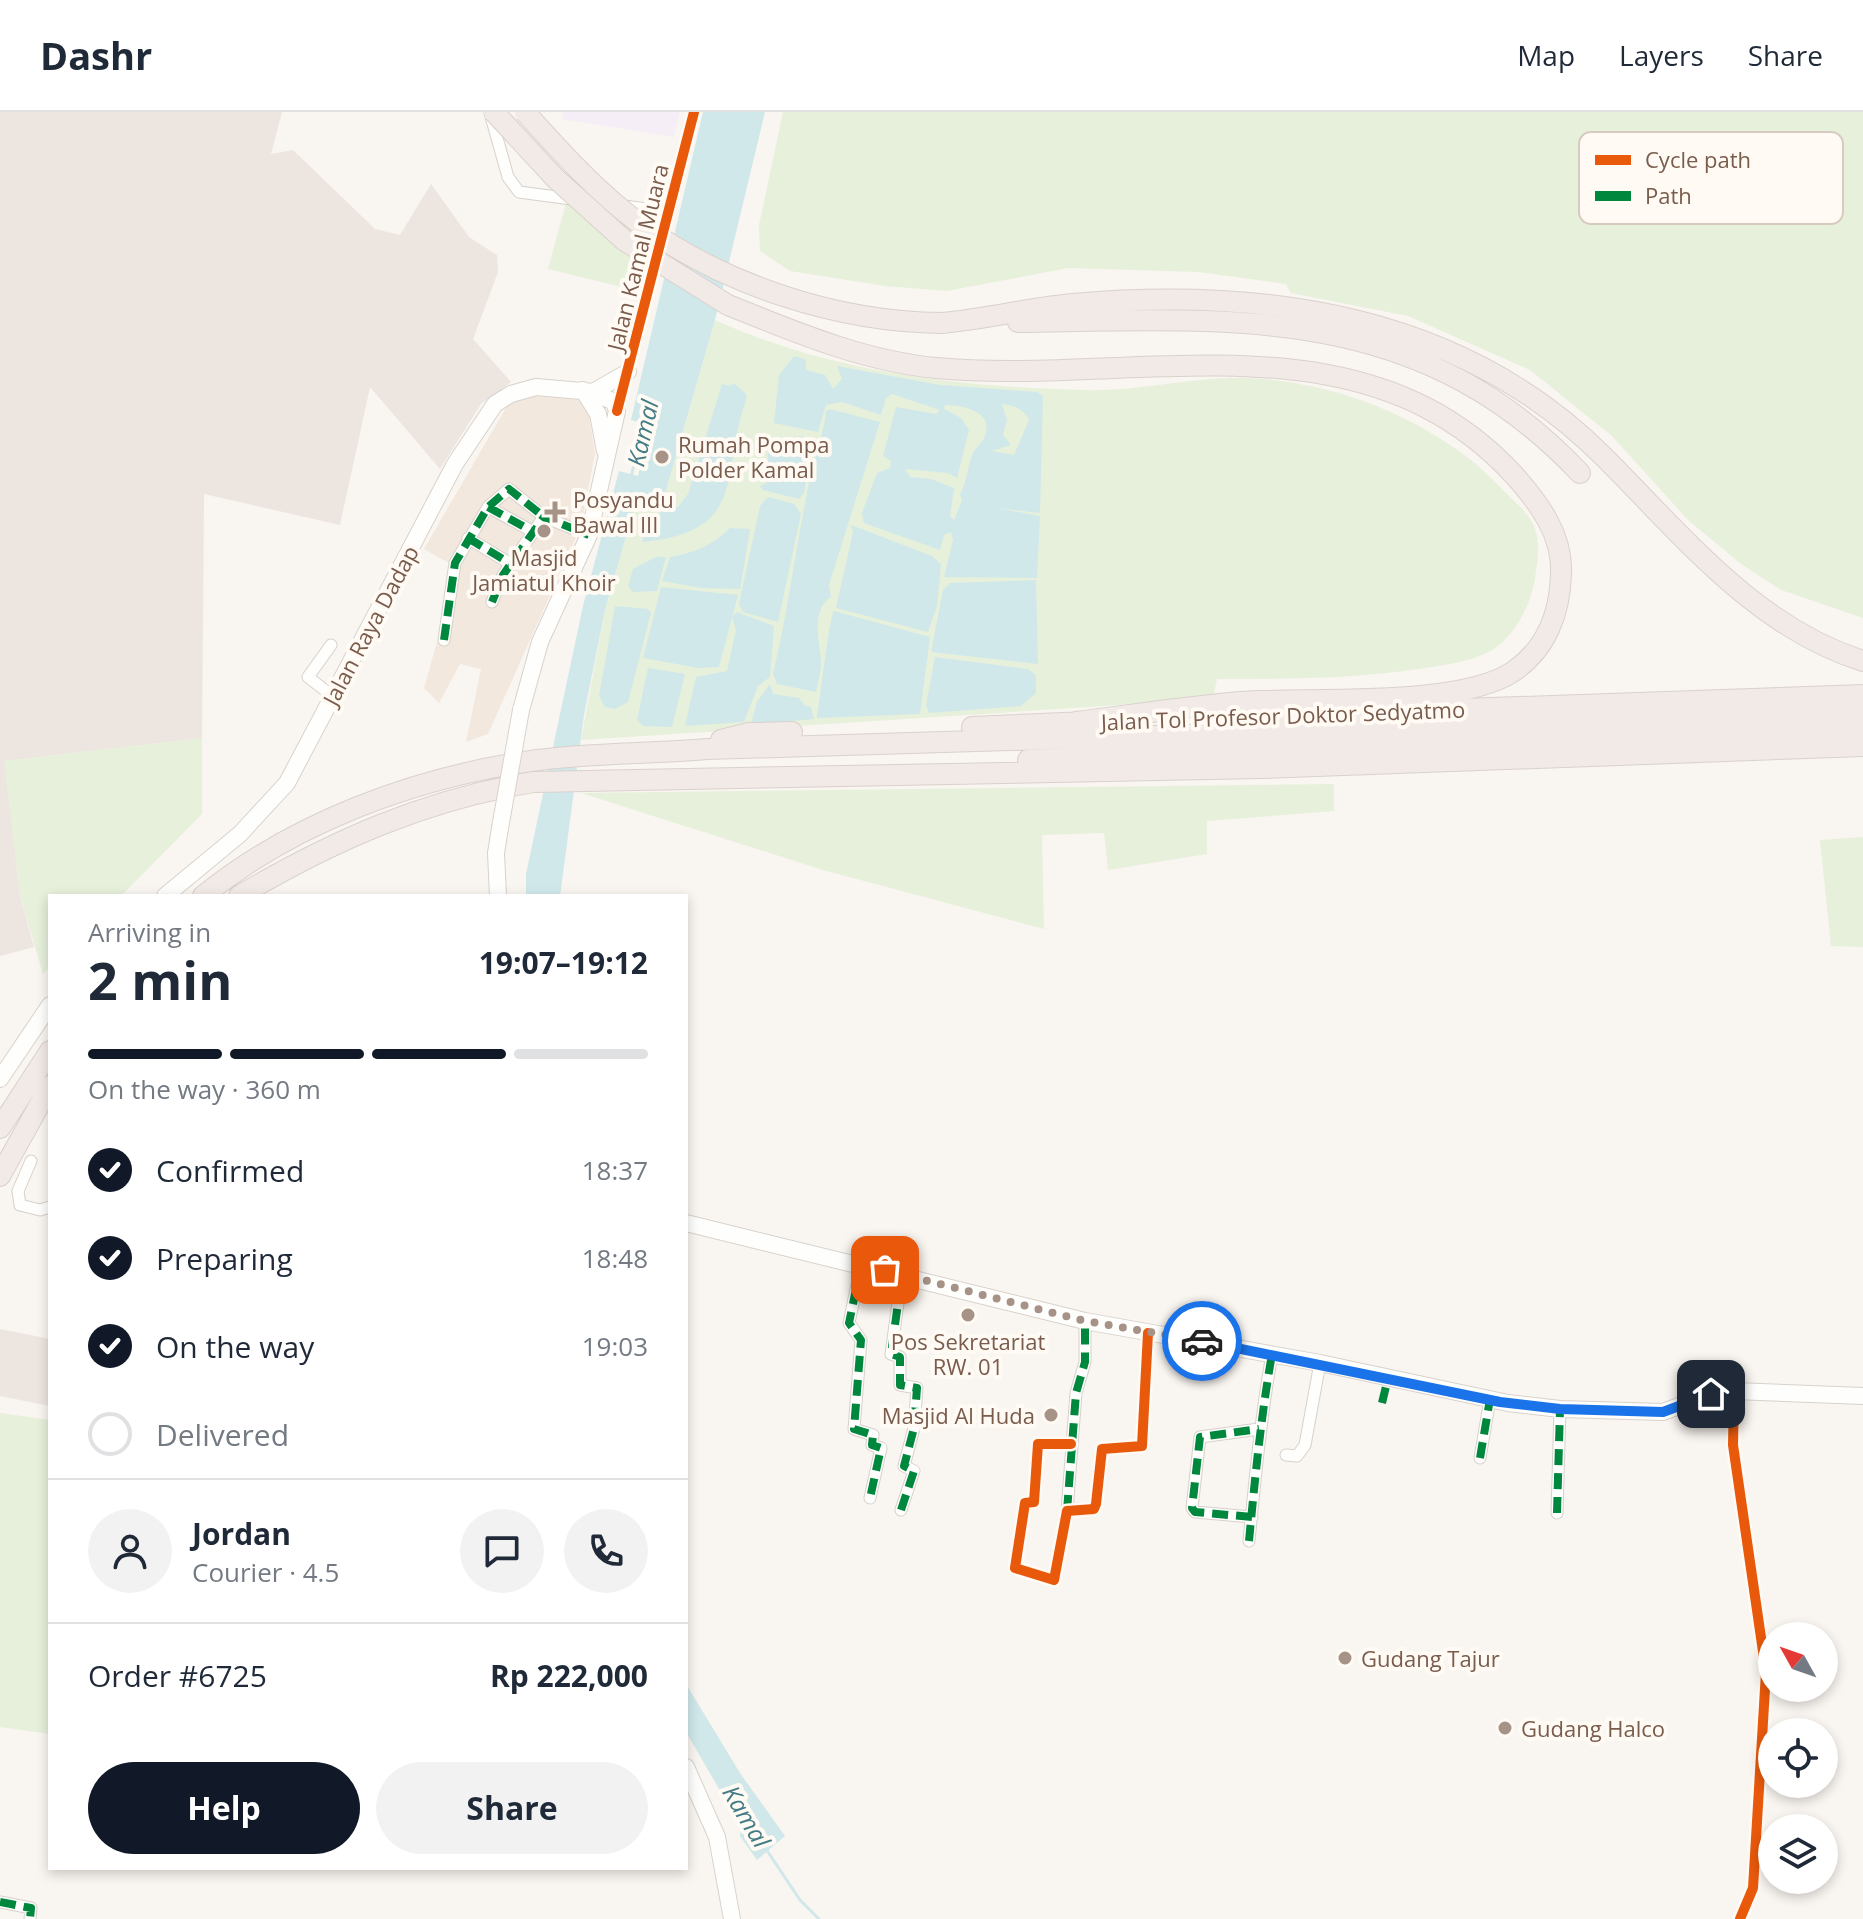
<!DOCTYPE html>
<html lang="en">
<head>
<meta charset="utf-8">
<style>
	:root { --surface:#fff; --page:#f2f2f3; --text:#1f2937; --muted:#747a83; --line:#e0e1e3; --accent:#111827 }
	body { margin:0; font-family:"Open Sans",sans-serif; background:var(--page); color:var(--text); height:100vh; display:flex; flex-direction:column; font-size:30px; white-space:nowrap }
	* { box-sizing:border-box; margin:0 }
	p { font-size:26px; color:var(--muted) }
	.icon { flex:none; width:44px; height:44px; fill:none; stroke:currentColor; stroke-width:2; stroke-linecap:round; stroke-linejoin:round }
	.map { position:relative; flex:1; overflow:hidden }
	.details { position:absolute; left:48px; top:782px; width:640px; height:976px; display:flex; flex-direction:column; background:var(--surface); border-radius:0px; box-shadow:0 4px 12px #0003 }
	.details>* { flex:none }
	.needle { width:52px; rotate:310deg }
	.controls { position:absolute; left:1758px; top:1510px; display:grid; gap:16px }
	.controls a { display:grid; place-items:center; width:80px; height:80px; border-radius:50%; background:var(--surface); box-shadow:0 4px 12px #0003; font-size:40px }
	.pin { position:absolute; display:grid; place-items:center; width:68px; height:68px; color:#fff; margin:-34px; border-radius:16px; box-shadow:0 4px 12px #0006 }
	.courier { position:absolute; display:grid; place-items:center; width:80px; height:80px; margin:-40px; border:6px solid #1a73e8; border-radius:50%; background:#fff; color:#222; box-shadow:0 2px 10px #0007 }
	.overview em { font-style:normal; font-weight:700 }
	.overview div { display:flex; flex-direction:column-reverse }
	.overview { display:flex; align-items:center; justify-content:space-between; height:136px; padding:0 40px }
	h1 { font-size:52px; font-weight:700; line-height:60px }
	.bar { display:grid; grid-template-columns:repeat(4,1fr); gap:12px 8px; align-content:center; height:96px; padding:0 40px }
	.bar i { height:10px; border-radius:6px; background:var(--line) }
	.bar .selected { background:var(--accent) }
	.bar p { grid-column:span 4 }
	.line { display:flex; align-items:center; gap:20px; padding:0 40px; border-top:2px solid var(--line) }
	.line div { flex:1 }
	.round { display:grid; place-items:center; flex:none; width:84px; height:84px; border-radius:42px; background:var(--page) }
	ol { padding:0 40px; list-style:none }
	li { display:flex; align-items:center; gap:24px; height:88px }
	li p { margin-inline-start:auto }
	li .icon { padding:8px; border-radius:50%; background:var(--accent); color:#fff; stroke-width:4 }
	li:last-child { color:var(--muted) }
	li i { width:44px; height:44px; border:4px solid var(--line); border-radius:50% }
	.button { display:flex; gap:16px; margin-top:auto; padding:16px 40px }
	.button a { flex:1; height:92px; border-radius:48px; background:var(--accent); color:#fff; font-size:32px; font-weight:700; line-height:92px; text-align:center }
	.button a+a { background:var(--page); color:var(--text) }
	header { display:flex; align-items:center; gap:48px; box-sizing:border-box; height:112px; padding:0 40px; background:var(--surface); border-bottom:2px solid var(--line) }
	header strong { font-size:38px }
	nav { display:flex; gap:44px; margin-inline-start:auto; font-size:28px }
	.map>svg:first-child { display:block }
</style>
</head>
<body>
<header>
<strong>Dashr</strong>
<nav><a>Map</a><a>Layers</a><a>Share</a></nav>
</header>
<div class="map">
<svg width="1863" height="1807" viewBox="0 0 1863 1807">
	<rect width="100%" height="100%" fill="#f9f5f0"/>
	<!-- residential -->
	<path fill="#f2e8de" d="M552,279L586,287L595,341L581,414L488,622L466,630L481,557L460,552L439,591L424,576L458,456L424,437L511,287Z"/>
	<!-- industrial -->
	<path fill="#ede5e0" d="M0,0H282L271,42L293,38L375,117L400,123L431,72L469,125L497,143L498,160L473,227L511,270L481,292L440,357L370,275L340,413L204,382L202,626L5,649L20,784L34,835L0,844Z
		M0,1217L50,1227V1294L0,1284Z"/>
	<!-- education -->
	<path fill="#f6eef6" d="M563,0H680L674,25L562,7Z"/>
	<!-- green -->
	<path fill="#e7f0db" d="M783,0H1863V506L1781,478L1741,452L1688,408L1612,324L1530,258L1408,204L1291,181L1286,172L1199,160L1068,156L947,179L885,174L790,159L760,139L759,113Z
		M566,91L653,107L634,178L548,157Z
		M715,208C829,260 958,275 1083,278C1133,280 1182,267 1232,266C1314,265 1398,294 1463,342C1480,354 1496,371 1511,386C1541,413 1541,428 1535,466C1531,494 1513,528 1487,541C1467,550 1440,554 1418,557C1351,567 1285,567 1217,567L1213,587L581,628L605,498L635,393L663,387Z
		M202,626V702L121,784H50V855L43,862L20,784L4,649Z
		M1334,672V699L1207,709V742L1108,758L1104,721L1042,723L1044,817L823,758L581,681Z
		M1863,725V835L1831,834L1820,728Z
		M0,1301L50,1308V1622L0,1615Z"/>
	<!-- water -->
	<path fill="#d0e8ea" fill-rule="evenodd" d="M703,0H765L715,208L663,388L635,393L605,498L584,603L560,784H526V762L583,494L619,359L638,364L652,313L631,308Z
		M794,244L806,248V258L825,263L833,277L842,267L837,254L940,273L1037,280L1043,284L1040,401L997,396L1040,404L1037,466L944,465L953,428L951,420L944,423L940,438L864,411L862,401L877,361L890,356L891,349L883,344L896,295L936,302L940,298L892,282L886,286L881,303L842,290L826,293L818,320L774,311L779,263ZM1002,292C1013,293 1025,298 1029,308L1014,343L992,339L1011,333L1003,323L1007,307ZM945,293C963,293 996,300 984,326C982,331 976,335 973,341C967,354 968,368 960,382L962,388L954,408L950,404L954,376L931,367L910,365L905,357L948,361L957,366L969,318L961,306L944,297Z
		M734,271L746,282V288C720,360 750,420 642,430L648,404L678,395L688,382L722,272L730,274Z
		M830,297L880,310L829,473L831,485C811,497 819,529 821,547C822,558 818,569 816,580L777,572L773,562C787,503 795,442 807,381C812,353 823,327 826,299Z
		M802,324L812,338L804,381L799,387L763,378L760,374L767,371L768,334L775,327Z
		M768,385L794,392L801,402L778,510L743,500L739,492L760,394Z
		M851,413L932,444L941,452L937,494L928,520L836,496L853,420Z
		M730,416L750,417L740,477L701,476L662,469L670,445C694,441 713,433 730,416Z
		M656,445H666L657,479L633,480L628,474L633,457Z
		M1036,468L1038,552L931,540L943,478L950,471Z
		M661,475L738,483L719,555L699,556L643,546Z
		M615,494L648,497L651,501L628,590L615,597L605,595L599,584Z
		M834,499L930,525L920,602L817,606C820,589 829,505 834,499Z
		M737,500L774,514L770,565L758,574L744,610L685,614L696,565L727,559L736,518L732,505Z
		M935,545L1028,557L1036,563V581L1021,594L929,601L926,593Z
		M648,556L685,562L672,615L643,614L637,608Z
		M770,572L773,582L799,586L805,594L811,595L814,607L751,612L757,590Z
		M686,1572L740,1661L785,1724L757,1748L740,1724V1713L686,1620Z"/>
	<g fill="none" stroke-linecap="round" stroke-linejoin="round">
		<!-- stream -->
		<path stroke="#d0e8ea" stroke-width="3" d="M631,365L645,307
			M766,1737L800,1788L819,1807"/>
		<defs>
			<path id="street" d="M490,1L508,65L519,80L669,100
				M662,127L694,0
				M617,298L657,144
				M488,395L532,419
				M468,426L511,452
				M492,490L503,463L544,405L589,423
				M444,528L455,451L488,395L509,377L544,405
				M331,583L308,565L331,533
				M31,1049L18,1079L20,1093L40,1098L50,1095
				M861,1153L849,1211L861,1228L854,1317L873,1323L872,1333L881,1336L870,1386
				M1734,1279L1733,1333L1766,1560L1753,1776L1740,1807
				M1071,1332H1038L1034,1390L1025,1391L1015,1456L1054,1468L1067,1399L1094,1397L1096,1392L1102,1337L1142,1334L1148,1221
				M1286,1343L1297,1344L1305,1333L1320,1251
				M1480,1346L1490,1287
				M901,1398L914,1359L904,1354L914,1316L917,1276L900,1273V1245L891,1242L902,1162
				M1067,1399L1076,1281L1085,1250V1209
				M1557,1401L1560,1297
				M1252,1405L1195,1400L1192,1396L1200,1325L1259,1317
				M1249,1429C1255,1366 1261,1304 1272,1242
				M0,1790L31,1796L30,1807"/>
			<path id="secondary" d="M583,278L598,302L605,339
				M593,280L628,260
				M165,784L240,722L287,671L455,352L495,292L511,282L536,275L593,280L614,290L617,299L589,423L540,530L521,598
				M498,784L496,741L500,716
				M0,967L50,893
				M686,1111L1085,1209L1320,1251L1508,1291L1560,1297L1663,1300L1711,1282L1734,1279L1863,1284
				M686,1655L717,1725L732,1807"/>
			<path id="highway" d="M728,193C795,220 863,249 936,256C1135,274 1361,197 1514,363C1539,391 1563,423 1561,462C1560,500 1547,536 1514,559C1461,596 1309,585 1240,590C1185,595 1131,603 1076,610
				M1018,210C1233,207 1418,190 1580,361
				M942,211C986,207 1029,196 1073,192C1267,175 1463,203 1605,346C1682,423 1755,515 1863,549
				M1207,606L1863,583
				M972,615L1087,610
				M721,628L749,621L792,620
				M1028,648L1863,618
				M203,784C294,710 417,665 531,649C587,641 650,642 707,637L1863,603
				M239,784C332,729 426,687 534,670L1262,656L1863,634
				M0,1016L50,939
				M0,1064L50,974"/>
		</defs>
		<!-- street casing -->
		<use href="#street" stroke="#d7d1cb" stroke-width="13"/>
		<!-- secondary casing -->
		<use href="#secondary" stroke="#d9d2cb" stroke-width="18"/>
		<!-- highway casing -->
		<use href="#highway" stroke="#dad1cc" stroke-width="22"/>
		<!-- street -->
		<use href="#street" stroke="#fefefd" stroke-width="11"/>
		<!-- secondary -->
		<use href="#secondary" stroke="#fefefd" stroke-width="16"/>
		<!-- highway -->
		<use href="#highway" stroke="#f2eae7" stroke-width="20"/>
		<defs>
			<path id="secondary-bridge" d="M500,716L521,598"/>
			<path id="highway-bridge" d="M494,0L555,66L625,129L728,193
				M525,0C560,39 597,80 639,111C724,173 837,210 942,211"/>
		</defs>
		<!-- secondary-bridge casing -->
		<use href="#secondary-bridge" stroke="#d9d2cb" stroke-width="18" stroke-linecap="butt"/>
		<!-- highway-bridge casing -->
		<use href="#highway-bridge" stroke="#dad1cc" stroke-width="22" stroke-linecap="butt"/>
		<!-- secondary-bridge -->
		<use href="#secondary-bridge" stroke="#fefefd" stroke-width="16"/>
		<!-- highway-bridge -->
		<use href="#highway-bridge" stroke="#f2eae7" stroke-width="20"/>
		<!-- quiet -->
		<path stroke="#00873e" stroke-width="8" stroke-dasharray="16 8" stroke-linecap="butt" d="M488,395L532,419
			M468,426L511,452
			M492,490L503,463L544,405L589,423
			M444,528L455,451L488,395L509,377L544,405
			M861,1153L849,1211L861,1228L854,1317L873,1323L872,1333L881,1336L870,1386
			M1382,1291L1388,1266
			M1480,1346L1490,1287
			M901,1398L914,1359L904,1354L914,1316L917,1276L900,1273V1245L891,1242L902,1162
			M1067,1399L1076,1281L1085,1250V1209
			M1557,1401L1560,1297
			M1252,1405L1195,1400L1192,1396L1200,1325L1259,1317
			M1249,1429C1255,1366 1261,1304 1272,1242
			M0,1790L31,1796L30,1807"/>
		<defs>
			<path id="cycleway" d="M617,299L694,0
				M1734,1279L1733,1333L1766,1560L1753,1776L1740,1807
				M1071,1332H1038L1034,1390L1025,1391L1015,1456L1054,1468L1067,1399L1094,1397L1096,1392L1102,1337L1142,1334L1148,1221"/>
		</defs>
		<!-- cycleway casing -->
		<use href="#cycleway" stroke="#fffaf3" stroke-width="15"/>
		<!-- cycleway -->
		<use href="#cycleway" stroke="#e8590c" stroke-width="10"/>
	</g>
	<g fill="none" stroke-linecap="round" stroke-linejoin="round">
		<!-- done -->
		<path stroke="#a69286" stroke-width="8" stroke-dasharray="0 14.4" d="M885,1158L1085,1209L1202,1229"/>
		<!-- route -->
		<path stroke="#1a73e8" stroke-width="10" d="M1202,1229L1500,1290L1560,1297L1663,1300L1711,1282"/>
	</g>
	<!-- markers -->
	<g fill="#a69286" stroke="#fffaf3" stroke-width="3">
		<circle cx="662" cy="345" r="8"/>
		<path d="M551 388h8v8h8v8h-8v8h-8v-8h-8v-8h8z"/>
		<circle cx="544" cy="419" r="8"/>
		<circle cx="968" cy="1203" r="8"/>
		<circle cx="1051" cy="1303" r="8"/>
		<circle cx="1345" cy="1546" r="8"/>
		<circle cx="1505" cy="1616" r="8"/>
	</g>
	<g text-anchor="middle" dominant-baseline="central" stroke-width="8" stroke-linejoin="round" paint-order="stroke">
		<!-- street labels -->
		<g font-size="22" fill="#7a5c4d" stroke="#fffaf3">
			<text transform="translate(637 145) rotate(-76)">Jalan Kamal Muara</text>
			<text transform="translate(370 513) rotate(-62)">Jalan Raya Dadap</text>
			<text transform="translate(1283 603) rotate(-2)">Jalan Tol Profesor Doktor Sedyatmo</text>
		</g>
		<!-- poi labels -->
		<g font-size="22" fill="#7a5c4d" stroke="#fffaf3" text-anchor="start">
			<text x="678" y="332">Rumah Pompa<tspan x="678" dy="25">Polder Kamal</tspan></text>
			<text x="573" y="387">Posyandu<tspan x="573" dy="25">Bawal III</tspan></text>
			<text x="544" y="445" text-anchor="middle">Masjid<tspan x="544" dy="25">Jamiatul Khoir</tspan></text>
			<text x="968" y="1229" text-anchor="middle">Pos Sekretariat<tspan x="968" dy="25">RW. 01</tspan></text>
			<text x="1035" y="1303" text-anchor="end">Masjid Al Huda</text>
			<text x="1361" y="1546">Gudang Tajur</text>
			<text x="1521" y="1616">Gudang Halco</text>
		</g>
		<!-- water labels -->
		<g font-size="24" font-style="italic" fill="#437c86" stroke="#fffaf3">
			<text transform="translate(642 321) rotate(-77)">Kamal</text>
			<text transform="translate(747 1704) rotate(59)">Kamal</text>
		</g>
	</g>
	<!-- legend -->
	<rect x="1579" y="20" width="264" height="92" rx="12" fill="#fffaf3" stroke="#d7cbc1" stroke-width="2"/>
	<rect x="1595" y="43" width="36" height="10" fill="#e8590c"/>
	<rect x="1595" y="79" width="36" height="10" fill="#00873e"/>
	<g font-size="22" fill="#7a5c4d">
		<text x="1645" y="56">Cycle path</text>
		<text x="1645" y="92">Path</text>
	</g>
</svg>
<div class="controls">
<a><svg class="needle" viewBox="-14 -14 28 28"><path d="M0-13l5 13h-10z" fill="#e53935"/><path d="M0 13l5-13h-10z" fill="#747a83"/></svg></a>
<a><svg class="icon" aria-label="locate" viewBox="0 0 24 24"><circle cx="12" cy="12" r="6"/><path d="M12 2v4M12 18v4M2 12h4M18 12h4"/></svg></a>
<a><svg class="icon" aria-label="layers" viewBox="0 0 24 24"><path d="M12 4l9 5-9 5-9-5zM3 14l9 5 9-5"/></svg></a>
</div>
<div class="pin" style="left:885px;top:1158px;background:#ea580c"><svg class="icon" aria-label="bag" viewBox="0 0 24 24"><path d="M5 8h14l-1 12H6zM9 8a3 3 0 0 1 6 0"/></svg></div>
<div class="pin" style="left:1711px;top:1282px;background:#1f2937"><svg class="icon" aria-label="home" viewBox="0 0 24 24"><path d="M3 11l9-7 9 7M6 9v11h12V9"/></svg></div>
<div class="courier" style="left:1202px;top:1229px"><svg class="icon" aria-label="car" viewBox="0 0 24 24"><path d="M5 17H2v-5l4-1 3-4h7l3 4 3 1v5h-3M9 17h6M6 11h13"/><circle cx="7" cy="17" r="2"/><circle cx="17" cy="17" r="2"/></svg></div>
<section class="details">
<div class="overview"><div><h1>2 min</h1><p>Arriving in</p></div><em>19:07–19:12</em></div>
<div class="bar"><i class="selected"></i><i class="selected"></i><i class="selected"></i><i></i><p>On the way · 360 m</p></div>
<ol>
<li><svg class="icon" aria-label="check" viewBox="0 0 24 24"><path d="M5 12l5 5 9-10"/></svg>Confirmed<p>18:37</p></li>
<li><svg class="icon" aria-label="check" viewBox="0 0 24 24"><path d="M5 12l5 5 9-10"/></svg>Preparing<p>18:48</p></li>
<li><svg class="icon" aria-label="check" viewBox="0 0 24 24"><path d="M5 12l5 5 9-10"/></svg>On the way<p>19:03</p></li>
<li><i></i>Delivered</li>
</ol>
<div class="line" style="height:144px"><a class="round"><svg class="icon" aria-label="person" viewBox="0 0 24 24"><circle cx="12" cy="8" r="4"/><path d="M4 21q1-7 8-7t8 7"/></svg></a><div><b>Jordan</b><p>Courier · 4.5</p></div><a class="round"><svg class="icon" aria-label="chat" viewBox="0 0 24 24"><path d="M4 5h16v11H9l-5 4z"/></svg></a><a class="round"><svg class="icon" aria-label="phone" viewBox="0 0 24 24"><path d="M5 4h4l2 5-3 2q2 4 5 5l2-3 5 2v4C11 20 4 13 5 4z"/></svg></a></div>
<div class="line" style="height:104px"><div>Order #6725</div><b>Rp 222,000</b></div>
<div class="button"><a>Help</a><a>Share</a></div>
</section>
</div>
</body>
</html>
